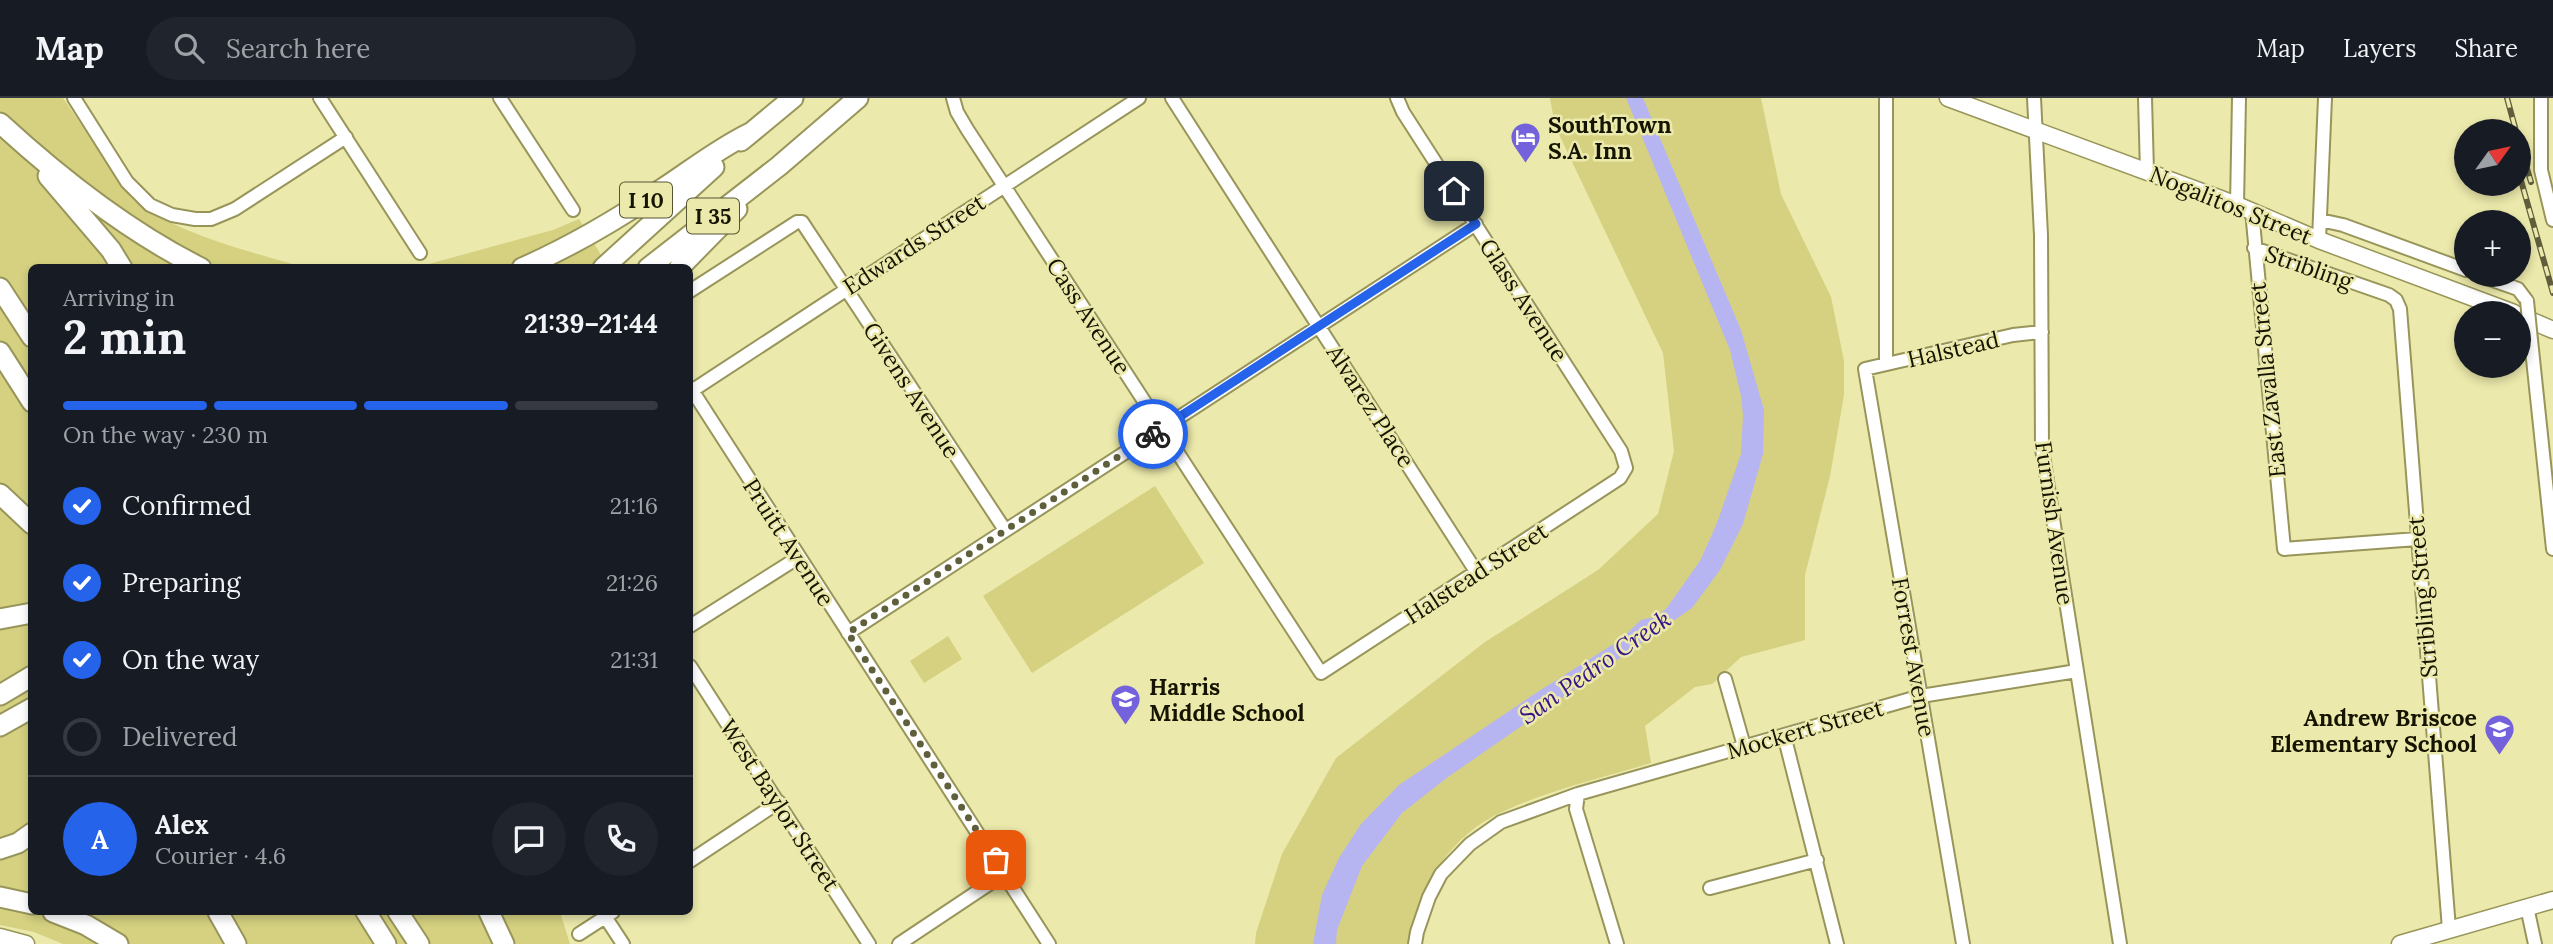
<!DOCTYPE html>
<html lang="en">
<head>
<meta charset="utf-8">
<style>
	:root { --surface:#171b24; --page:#20242c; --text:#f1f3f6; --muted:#9ea1a6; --line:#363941; --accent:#2563eb }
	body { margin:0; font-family:Lora,serif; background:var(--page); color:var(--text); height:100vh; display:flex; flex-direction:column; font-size:26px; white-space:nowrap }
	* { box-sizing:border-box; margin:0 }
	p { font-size:23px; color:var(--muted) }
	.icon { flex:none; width:38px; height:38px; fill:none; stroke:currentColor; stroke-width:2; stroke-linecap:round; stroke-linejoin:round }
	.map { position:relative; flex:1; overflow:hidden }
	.panel { position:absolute; left:28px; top:166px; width:665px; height:651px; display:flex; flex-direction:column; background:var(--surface); border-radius:10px; box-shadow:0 4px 10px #0003 }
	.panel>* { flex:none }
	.needle { width:46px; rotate:57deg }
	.tools { position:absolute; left:2454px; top:21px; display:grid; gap:14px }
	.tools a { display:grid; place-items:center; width:77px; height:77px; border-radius:50%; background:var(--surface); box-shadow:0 4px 10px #0003; font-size:35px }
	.pin { position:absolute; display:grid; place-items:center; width:60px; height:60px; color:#fff; margin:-30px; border-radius:14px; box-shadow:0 4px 10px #0006 }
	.courier { position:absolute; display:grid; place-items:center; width:70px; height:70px; margin:-35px; border:5px solid #2563eb; border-radius:50%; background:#fff; color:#222; box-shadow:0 2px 9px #0007 }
	.overview em { font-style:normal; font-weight:700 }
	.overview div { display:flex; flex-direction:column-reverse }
	.overview { display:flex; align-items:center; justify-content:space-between; height:119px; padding:0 35px }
	h1 { font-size:46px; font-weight:700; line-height:52px }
	.bar { display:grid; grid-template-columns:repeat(4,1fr); gap:10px 7px; align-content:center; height:84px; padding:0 35px }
	.bar i { height:9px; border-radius:5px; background:var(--line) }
	.bar .current { background:var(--accent) }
	.bar p { grid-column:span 4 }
	.line { display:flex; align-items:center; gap:18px; padding:0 35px; border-top:2px solid var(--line) }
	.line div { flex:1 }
	.round { display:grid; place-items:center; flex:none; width:74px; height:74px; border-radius:37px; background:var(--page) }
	ol { padding:0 35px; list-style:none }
	li { display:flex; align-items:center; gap:21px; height:77px }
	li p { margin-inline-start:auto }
	li .icon { padding:7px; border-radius:50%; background:var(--accent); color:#fff; stroke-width:4 }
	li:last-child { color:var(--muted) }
	li i { width:38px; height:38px; border:4px solid var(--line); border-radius:50% }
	header { display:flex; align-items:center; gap:42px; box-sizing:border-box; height:98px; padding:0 35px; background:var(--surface); border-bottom:2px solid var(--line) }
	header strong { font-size:33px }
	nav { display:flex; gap:38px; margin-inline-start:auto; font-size:24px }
	.search { width:490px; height:63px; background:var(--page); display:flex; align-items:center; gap:18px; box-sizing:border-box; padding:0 24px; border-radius:38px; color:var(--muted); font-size:26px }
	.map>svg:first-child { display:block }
</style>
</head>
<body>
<header>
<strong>Map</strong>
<div class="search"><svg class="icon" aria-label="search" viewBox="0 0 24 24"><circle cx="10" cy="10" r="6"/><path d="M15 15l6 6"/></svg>Search here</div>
<nav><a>Map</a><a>Layers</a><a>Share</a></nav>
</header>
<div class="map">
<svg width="2553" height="846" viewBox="0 0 2553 846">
	<rect width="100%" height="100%" fill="#ebe9ab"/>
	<!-- green -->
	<path fill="#d5d181" d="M0,0H63L131,100C174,136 253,154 306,170H32V814H560L570,846H63L34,834L0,827Z
		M1550,0H1761L1781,96L1831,199L1844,263V297L1830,378L1805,477V542L1741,559L1712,586L1695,589L1645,628L1651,665C1601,680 1538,695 1492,719C1446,744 1415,796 1409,846H1255L1256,835L1282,756L1336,660L1485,544L1598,472L1658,416L1674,353L1663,255L1555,28Z
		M579,121L609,170H414L553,132Z
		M1155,388L1204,465L1032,575L983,498Z
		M948,538L962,561L924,585L910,563Z"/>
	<!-- water -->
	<path fill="#b7b4f2" d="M1626,0H1643L1741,232L1764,312L1763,356L1743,426L1720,472L1692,510L1448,679L1402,715L1362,768L1337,832L1336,846H1313L1322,797L1339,760L1361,726L1399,687L1539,593L1620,542L1641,522L1654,519L1666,511L1700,463L1717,425L1741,356L1743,317L1741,298L1730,252Z"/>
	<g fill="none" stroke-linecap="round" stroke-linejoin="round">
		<defs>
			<path id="minor" d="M74,0L127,84L150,107L172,117L195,121H211L235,111L346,39
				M320,0L420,155
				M500,0L573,112
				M953,0L957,14L967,31L1321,575L1620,380L1626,370L1621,353L1403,14L1397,0
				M1172,0L1477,475
				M1886,0V266
				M2034,0L2041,137L2042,351L2120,846
				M2145,0L2147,73
				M2541,0V72L2553,122
				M2237,107L2239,0
				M2252,113L2284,451L2417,441
				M2320,122L2343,127L2466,172
				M2319,142L2325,0
				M2254,150L2389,197L2396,202L2400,211L2449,831
				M2478,177L2518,191L2527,203
				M690,193L797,124H802L1005,432
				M2531,242L2553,451
				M690,289L1049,846
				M690,294L1139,0
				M690,528L799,459
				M848,535L1476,126
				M690,568L869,846
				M1725,581L1744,648
				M1784,637L1837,846
				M1578,696L1576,711L1617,846
				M690,763L779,704
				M1710,790L1817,762
				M2527,809L2535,846
				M602,814L623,846
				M579,836L613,814
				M899,846L1004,776
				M1415,846L1417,834L1429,799L1441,776L1470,746L1501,724L1578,696L1921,598L2077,573
				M1963,846L1865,271L2013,237L2042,234"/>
			<path id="major" d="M1948,0L2237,107L2319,142L2514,215
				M2518,217L2553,232
				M0,839L26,846
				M2400,846L2553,802"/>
			<path id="highway" d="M0,25C61,81 127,133 201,170
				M741,43L793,0
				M48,78L111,152L122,170
				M522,170C570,149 616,122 659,93C690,73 717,51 750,35
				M603,170L714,69
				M648,170L779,68L858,0
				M679,170L737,111
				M0,190L32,239
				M0,254L32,304
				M0,396L32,426
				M0,521L32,515
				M0,597L32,578
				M0,628L32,610
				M0,751L18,745L32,735
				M0,799L32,806
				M53,814L86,827L118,846
				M218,814L236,846
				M366,814L386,846
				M398,814L419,846
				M489,814L504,846"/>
		</defs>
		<!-- minor casing -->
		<use href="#minor" stroke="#98955a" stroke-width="16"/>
		<!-- major casing -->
		<use href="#major" stroke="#98955a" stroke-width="19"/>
		<!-- highway casing -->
		<use href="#highway" stroke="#98955a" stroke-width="23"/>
		<!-- minor -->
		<use href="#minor" stroke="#fff" stroke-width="12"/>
		<!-- major -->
		<use href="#major" stroke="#fff" stroke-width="16"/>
		<!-- highway -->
		<use href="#highway" stroke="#fff" stroke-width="19"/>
		<defs>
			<path id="rail" d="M2507,0L2516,33
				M2518,40L2531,84
				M2518,72L2553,195"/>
		</defs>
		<!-- rail casing -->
		<use href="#rail" stroke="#5f5d3b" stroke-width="6"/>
		<!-- rail -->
		<use href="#rail" stroke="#ebe9ab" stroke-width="3.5" stroke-dasharray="10" stroke-linecap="butt"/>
		<defs>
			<path id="minor-bridge" d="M2527,203L2531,242"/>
		</defs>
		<!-- minor-bridge casing -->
		<use href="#minor-bridge" stroke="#98955a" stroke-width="16" stroke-linecap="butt"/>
		<!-- minor-bridge -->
		<use href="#minor-bridge" stroke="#fff" stroke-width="12"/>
	</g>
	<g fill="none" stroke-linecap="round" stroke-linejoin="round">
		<!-- done -->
		<path stroke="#605f3c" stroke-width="7" stroke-dasharray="0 12.6" d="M996,762L848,535L1153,336"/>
		<!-- route -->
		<path stroke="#2563eb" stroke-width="9" d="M1153,336L1476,126L1454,93"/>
	</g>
	<!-- icons -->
	<defs>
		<symbol id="hotel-pin" viewBox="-11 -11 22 30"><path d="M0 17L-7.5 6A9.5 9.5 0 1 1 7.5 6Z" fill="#7462dc" stroke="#ebe9ab"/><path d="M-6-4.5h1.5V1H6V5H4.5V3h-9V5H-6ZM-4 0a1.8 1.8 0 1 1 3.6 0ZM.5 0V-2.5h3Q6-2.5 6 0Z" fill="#fff"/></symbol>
		<symbol id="school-pin" viewBox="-11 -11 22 30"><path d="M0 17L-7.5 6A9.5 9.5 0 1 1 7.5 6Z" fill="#7462dc" stroke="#ebe9ab"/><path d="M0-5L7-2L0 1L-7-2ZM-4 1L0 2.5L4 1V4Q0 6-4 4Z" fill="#fff"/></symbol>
	</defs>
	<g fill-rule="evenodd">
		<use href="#hotel-pin" x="1508" y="22" width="35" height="47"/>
		<use href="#school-pin" x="1108" y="584" width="35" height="47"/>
		<use href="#school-pin" x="2482" y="614" width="35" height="47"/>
	</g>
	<g text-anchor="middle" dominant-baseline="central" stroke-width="5" stroke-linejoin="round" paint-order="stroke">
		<!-- shield labels -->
		<g fill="#ebe9ab" stroke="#555433" stroke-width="2">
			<rect x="620" y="84.5" width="52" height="35" rx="5"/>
			<rect x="687" y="100.5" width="52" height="35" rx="5"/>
		</g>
		<g font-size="21" font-weight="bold" fill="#151400">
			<text x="646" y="102">I 10</text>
			<text x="713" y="118">I 35</text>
		</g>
		<!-- poi labels -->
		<g font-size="23" font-weight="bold" fill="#151400" stroke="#ebe9ab" text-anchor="start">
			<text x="1548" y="26">SouthTown<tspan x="1548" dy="26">S.A. Inn</tspan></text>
			<text x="1149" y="588">Harris<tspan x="1149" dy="26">Middle School</tspan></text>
			<text x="2477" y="619" text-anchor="end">Andrew Briscoe<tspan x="2477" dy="26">Elementary School</tspan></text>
		</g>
		<!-- street labels -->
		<g font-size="23" fill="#151400" stroke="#ebe9ab">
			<text transform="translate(2231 107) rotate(22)">Nogalitos Street</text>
			<text transform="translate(914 146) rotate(-33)">Edwards Street</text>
			<text transform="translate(2309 169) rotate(19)">Stribling</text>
			<text transform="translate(1524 202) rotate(57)">Glass Avenue</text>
			<text transform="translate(1089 218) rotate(57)">Cass Avenue</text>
			<text transform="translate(1953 251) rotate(-13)">Halstead</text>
			<text transform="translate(2267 282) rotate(-96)">East Zavalla Street</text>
			<text transform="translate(912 292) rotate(57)">Givens Avenue</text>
			<text transform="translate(1371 308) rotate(57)">Alvarez Place</text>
			<text transform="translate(2055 425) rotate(82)">Furnish Avenue</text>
			<text transform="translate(789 444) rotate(57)">Pruitt Avenue</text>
			<text transform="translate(1476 475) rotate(-33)">Halstead Street</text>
			<text transform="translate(2422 499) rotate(-95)">Stribling Street</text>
			<text transform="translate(1914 559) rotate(80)">Forrest Avenue</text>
			<text transform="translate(1805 631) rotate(-16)">Mockert Street</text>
			<text transform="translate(780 707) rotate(57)">West Baylor Street</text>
		</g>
		<!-- water labels -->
		<g font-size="24" font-style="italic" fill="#37138a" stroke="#ebe9ab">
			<text transform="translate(1595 569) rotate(-35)">San Pedro Creek</text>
		</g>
	</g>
</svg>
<div class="tools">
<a><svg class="needle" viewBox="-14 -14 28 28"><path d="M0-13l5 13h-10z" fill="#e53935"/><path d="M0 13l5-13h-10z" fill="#9ea1a6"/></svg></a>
<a>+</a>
<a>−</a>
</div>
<div class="pin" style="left:996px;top:762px;background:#ea580c"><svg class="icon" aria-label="bag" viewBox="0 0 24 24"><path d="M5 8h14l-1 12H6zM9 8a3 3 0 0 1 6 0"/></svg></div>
<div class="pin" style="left:1454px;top:93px;background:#1f2937"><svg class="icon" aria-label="home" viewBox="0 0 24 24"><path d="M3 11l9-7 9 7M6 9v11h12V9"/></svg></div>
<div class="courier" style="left:1153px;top:336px"><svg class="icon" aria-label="bike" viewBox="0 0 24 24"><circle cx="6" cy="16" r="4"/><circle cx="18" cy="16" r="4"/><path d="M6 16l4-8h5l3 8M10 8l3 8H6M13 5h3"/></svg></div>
<section class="panel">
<div class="overview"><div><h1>2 min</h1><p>Arriving in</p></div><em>21:39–21:44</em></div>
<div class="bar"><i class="current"></i><i class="current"></i><i class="current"></i><i></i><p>On the way · 230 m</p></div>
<ol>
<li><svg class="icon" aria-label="check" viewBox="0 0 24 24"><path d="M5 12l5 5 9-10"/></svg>Confirmed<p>21:16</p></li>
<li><svg class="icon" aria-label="check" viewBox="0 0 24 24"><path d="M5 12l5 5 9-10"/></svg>Preparing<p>21:26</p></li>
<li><svg class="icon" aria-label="check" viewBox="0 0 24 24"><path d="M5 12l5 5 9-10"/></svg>On the way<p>21:31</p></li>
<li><i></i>Delivered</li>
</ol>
<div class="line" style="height:126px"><b class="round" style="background:var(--accent);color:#fff">A</b><div><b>Alex</b><p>Courier · 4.6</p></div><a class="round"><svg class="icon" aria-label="chat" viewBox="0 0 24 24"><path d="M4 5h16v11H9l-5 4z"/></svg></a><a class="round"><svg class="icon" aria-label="phone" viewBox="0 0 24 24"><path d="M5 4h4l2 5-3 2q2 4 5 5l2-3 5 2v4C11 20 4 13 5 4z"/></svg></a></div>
</section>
</div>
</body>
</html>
